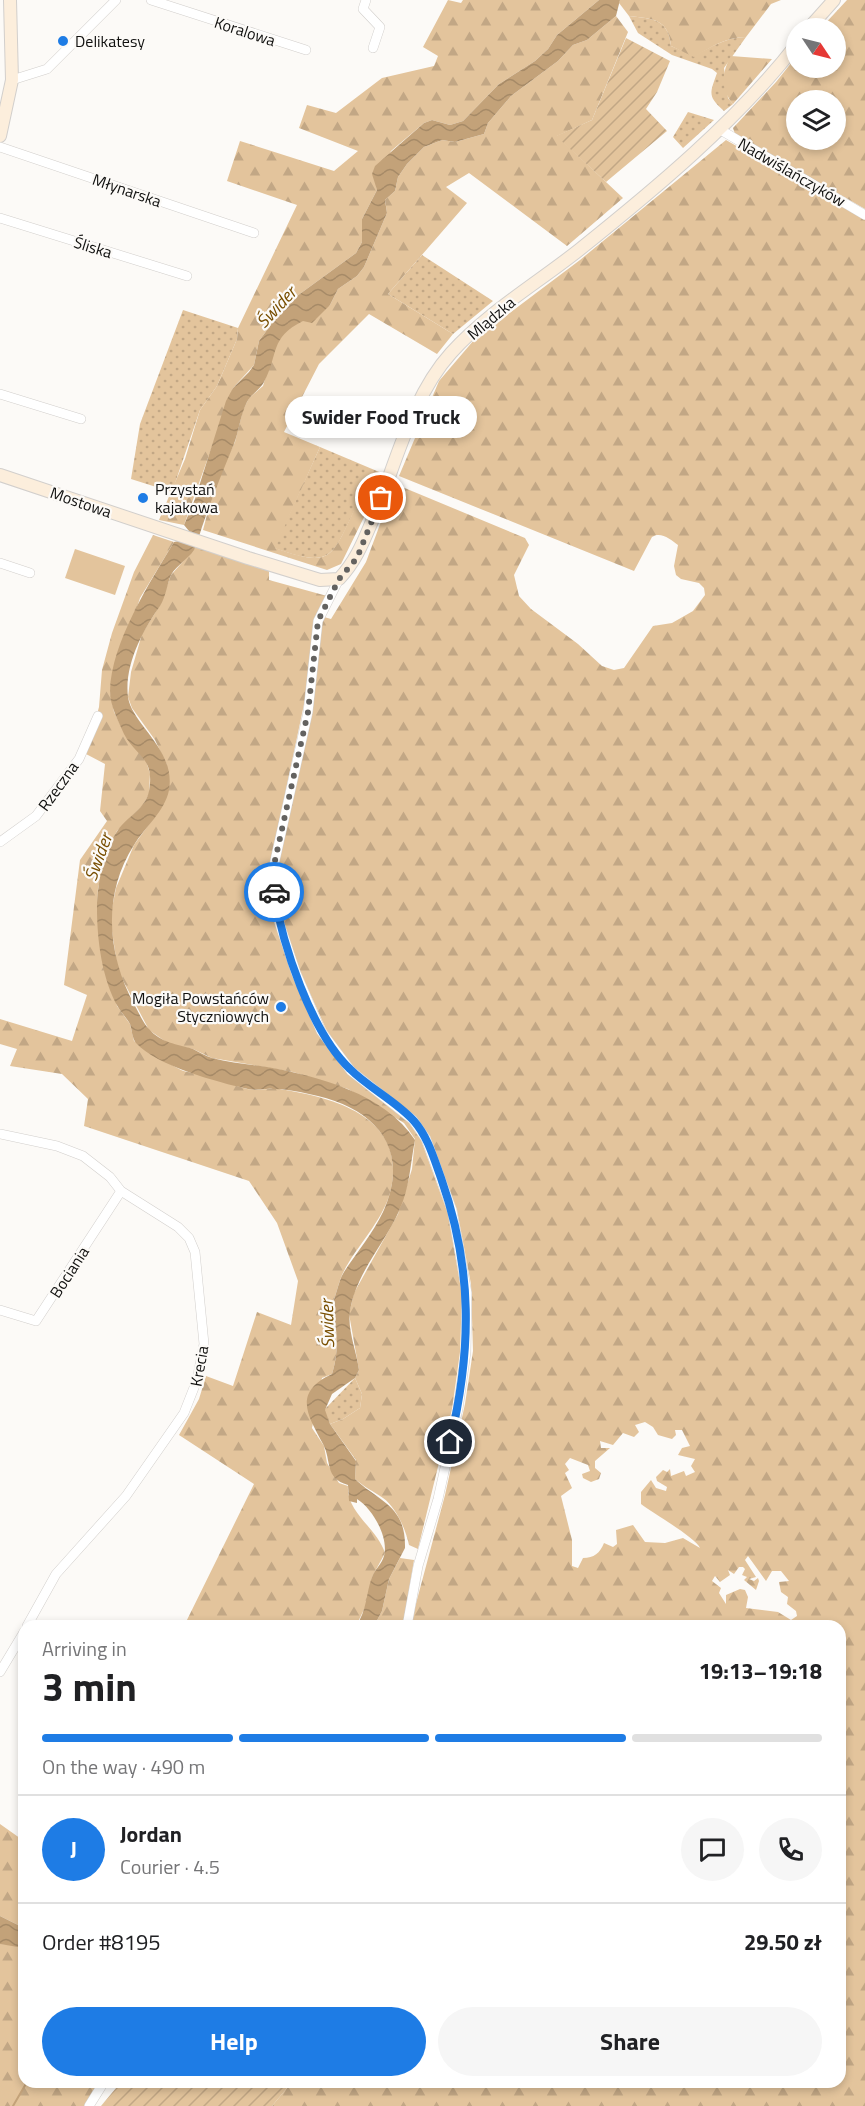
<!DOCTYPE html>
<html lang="en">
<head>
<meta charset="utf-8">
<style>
	:root { --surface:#fff; --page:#f6f6f6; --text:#202124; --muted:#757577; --line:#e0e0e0; --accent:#1e7ce5 }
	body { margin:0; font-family:"Titillium Web",sans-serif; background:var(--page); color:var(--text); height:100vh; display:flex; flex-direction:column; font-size:22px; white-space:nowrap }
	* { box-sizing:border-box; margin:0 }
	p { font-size:20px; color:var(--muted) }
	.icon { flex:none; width:33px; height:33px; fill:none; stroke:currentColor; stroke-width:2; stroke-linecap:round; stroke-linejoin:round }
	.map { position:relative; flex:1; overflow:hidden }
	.details { position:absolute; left:18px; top:1620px; width:828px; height:468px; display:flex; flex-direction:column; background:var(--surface); border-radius:18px; box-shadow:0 3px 9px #0003 }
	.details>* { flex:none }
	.needle { width:39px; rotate:125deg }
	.buttons { position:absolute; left:786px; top:18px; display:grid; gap:12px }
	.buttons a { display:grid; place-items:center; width:60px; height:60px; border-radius:50%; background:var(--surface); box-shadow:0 3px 9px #0003; font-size:30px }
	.pin { position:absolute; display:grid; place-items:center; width:51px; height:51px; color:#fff; margin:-26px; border:3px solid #fff; border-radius:50%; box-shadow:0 2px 6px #0007 }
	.courier { position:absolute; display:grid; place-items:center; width:60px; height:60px; margin:-30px; border:4px solid #1e7ce5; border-radius:50%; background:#fff; color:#222; box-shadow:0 2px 8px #0007 }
	.bubble { position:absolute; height:42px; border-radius:21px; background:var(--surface); box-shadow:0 3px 9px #0003; font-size:20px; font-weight:700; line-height:42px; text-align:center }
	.summary em { font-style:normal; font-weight:700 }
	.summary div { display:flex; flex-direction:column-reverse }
	.summary { display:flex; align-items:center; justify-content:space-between; height:102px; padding:0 24px }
	h1 { font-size:39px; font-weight:700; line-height:45px }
	.bar { display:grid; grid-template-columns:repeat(4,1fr); gap:9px 6px; align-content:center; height:72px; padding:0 24px }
	.bar i { height:8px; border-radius:4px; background:var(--line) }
	.bar .on { background:var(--accent) }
	.bar p { grid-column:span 4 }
	.line { display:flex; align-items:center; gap:15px; padding:0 24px; border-top:2px solid var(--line) }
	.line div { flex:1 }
	.round { display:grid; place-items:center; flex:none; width:63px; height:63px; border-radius:32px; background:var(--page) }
	.primary-button { display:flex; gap:12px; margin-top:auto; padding:12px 24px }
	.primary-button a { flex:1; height:69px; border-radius:36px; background:var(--accent); color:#fff; font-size:24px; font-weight:700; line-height:69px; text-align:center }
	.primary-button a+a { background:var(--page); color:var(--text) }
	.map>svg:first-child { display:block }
</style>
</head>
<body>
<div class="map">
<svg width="865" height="2106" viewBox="0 0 865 2106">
	<defs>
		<pattern id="grass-dots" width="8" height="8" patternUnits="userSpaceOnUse" patternTransform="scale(1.5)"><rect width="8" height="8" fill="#e3c49c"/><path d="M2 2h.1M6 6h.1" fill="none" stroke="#c2a785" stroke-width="1.8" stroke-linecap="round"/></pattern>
		<pattern id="forest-firs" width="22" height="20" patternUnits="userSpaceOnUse" patternTransform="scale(1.5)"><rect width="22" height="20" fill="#e3c49c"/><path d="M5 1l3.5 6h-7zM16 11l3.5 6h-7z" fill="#c2a785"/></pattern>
		<pattern id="garden-furrows" width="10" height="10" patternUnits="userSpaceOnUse" patternTransform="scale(1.5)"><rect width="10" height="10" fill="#e3c49c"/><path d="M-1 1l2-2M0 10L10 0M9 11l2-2" fill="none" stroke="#c2a785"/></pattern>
		<pattern id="water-waves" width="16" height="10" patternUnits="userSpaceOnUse" patternTransform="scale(1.5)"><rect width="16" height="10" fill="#c3a279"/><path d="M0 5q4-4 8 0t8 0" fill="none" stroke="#a68a67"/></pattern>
	</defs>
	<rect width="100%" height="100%" fill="#fcfaf7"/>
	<!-- grass -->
	<path fill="url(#grass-dots)" d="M629,16C653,19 668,18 671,46L694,56C711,47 726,37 746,37L724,68L728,98L733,104L724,111C707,96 710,93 717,73L712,69L672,55L638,33Z
		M688,112L714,120L683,148L673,137Z
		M422,255L493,301L453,334L388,294Z
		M183,310L238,328L237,339L217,386L200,410L172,492L131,479L140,424Z
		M320,447L384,474L366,513L354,511C331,561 329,567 274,548Z
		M355,1378L362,1394L360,1408L343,1419L330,1424L324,1410Z"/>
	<!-- forest -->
	<path fill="url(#forest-firs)" fill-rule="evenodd" d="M448,0L461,3L463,0H599L557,35L548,49L535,61L499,84L463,121L450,125L432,120L424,123L391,151L376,181L377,190L362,219V242L356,253L286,304L259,341L254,365L233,388L184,525L159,520L185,459L200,410L217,386L237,339L238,328L297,205L227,181L240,141L334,171L358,151L299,128L307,105L336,113L382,78L434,66L438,56L423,47Z
		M620,0H781L771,4L746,37C726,37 711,47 694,57L671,46C668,18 653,19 629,16L619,3Z
		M847,0H865V209L735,134L733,128L776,82L796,57V68H836V28H821ZM796,100H836V140H796Z
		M616,16L628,32L592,120L557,136L623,198L567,246L469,173L446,187L467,203L388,294L453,334L437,354L369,314L319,364L284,432L320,447L275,548C329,567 331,561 354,510L366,513L341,564L327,570L203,530L215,484L235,442L243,410L249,398L263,386L275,346L282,334L291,327L330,305L338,289L357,276L364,267L387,213L385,200L395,191L398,177L407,164L424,147L442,140L455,142L484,134L488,123L511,96L558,61L573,45L587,40Z
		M731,56L772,59L733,104C720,89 722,71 731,56Z
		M726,140L865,220V2106H272L292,2082H840V1626H410L445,1495L465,1404L473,1351L471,1284L457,1210L430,1136L417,1118L355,1068L341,1052L326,1029L300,971L283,919L277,874L322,621L324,617L331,619L366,562L395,484L525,538L529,545L514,575L519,596L531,609L578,644L602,666L614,670L624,668L653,626L672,623L693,611L705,595L704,588L699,583L681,579L676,575L674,566L678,545C671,539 660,531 652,537L634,571L399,476L439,381L474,340L580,260ZM645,1422L653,1427L658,1435L672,1439L676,1435L675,1430H682L690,1446L682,1448L678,1455L695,1459L691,1466L695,1472L686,1476L684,1471L671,1476L670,1469L667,1472L663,1470L656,1477L657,1481L667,1487L666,1491L656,1488L651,1480L641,1492V1504C653,1513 696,1538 700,1548L683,1538L665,1543L645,1542L633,1525L616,1530L617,1544L613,1547L604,1543C600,1553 594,1558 583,1558L578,1568L572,1566V1540L561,1496L572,1488L565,1473L569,1470L565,1464L570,1458L588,1465L590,1471L582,1474L583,1478L591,1482L599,1479L601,1473L595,1468V1461L610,1448H601L600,1441L613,1445L623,1433L634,1437L639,1432L635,1425ZM748,1556L766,1581L772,1571H781L789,1581L779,1582L781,1592L788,1597L787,1604L796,1611L797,1616L791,1620L778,1612L746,1608L748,1597L745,1590L740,1589L726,1595V1604L719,1593L721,1588L712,1581L715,1576L720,1582L730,1575L728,1570L734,1574L739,1567H743L745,1569L742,1575L747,1577L744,1580L756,1590L759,1581L758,1578L754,1581L749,1579L756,1577L745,1560Z
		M153,535L174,542L140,598L110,691L114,712L127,738L145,757L150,774L149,794L143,805L117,831L111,842L98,888L97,907L117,1006L130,1024L134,1041C150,1051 165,1062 181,1070C188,1073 196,1073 203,1075C218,1079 232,1085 247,1089C257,1091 268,1088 279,1089C337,1098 409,1118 390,1193C381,1224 355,1247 342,1275C337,1287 336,1298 329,1309C340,1325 338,1356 332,1374L322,1378L312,1428L324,1446L327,1463L339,1483L348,1486C346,1512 377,1528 385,1553L372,1577L369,1599L356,1626H184L254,1484L179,1435L199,1399L206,1376L233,1386L257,1312L291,1325L298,1281L277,1223L249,1181L84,1126L88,1099L62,1074L10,1066L17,1049L0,1044V1019L72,1041L87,995L64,985L80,860L107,821L100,811L105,764L86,754L99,707L102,670L112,633L134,572Z
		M196,547L269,571V580L327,596L268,874L318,1033L348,1074L409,1123L421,1140L448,1214L462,1295L460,1352L452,1409L418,1549L409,1545C406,1530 396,1507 383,1498C373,1491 364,1487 355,1479L356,1460L330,1424L343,1419L360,1408L362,1394L355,1378L359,1370L349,1314L354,1293L398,1214L412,1169L415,1139L404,1123L348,1089L293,1072L212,1058L193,1049L169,1044L149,1030L118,971L110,918L116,888L134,845L163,805L167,765L155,740L132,708L128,697L131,672L142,634L160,605L171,575Z
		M400,1558L414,1560L403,1626H374L382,1611L389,1579Z
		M0,1824L24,1841V1928L0,1916Z
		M0,1944L24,1945V2082H101L84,2106H0Z"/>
	<!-- garden -->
	<path fill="url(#garden-furrows)" d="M626,38L670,61L657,92L646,109L667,131L606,182L556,136L592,120Z
		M121,2082H292L272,2106H101Z"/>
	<!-- pitch -->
	<path fill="#e3c49c" d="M75,549L125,566L115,595L65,578Z"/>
	<!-- water -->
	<path fill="url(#water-waves)" d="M599,0H620L616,16L587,40L573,45L558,61L511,96L488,123L484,134L455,142L442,140L424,147L407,164L398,177L395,191L385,200L387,213L364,267L357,276L338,289L330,305L312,323L303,321C269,338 279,354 264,382C260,390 251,394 247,402C240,416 239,431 234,444C220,478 206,512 196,546C192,557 177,564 171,575C167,584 166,596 160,606C143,630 124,665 128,697C132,725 176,749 169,790C165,811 145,827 134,845C102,895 107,955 135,1006C139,1013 143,1023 149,1029C161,1043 177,1044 193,1049C199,1052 206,1056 212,1058C230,1063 249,1064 267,1067C318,1076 385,1094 415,1140C410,1165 410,1187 399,1211C384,1245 356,1273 350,1311C347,1329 357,1353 359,1370L355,1378L332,1394L325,1410L330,1424L356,1461L355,1479C379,1502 406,1505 405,1548L389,1579L382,1611L374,1626H356C367,1611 366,1593 372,1577C375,1569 382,1564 384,1556C389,1538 373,1509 357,1499V1503L349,1501L348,1485C324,1478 332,1461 323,1444C308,1415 292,1393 332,1374C338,1356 340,1325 329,1309C337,1298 337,1283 344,1272C357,1252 373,1233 383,1212C413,1146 372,1106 309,1094C297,1091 285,1089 273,1089C265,1088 256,1091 248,1089C217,1082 157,1066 136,1043C132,1038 132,1030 130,1024C127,1018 121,1013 118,1007C102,979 97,940 97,908C97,885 104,849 118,830C127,817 146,808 149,791C155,757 136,757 124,734C118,720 110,706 110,691C111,643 150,582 174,542L183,540L189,531L184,525L195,499L226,401L233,388L249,372L254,365L259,341L286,304L356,253L362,242V219L377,190L372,174L375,166L424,123L432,120L450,125L463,121L499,84L535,61L548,49L557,35Z
		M0,1916L24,1928V1945L18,1947L0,1944Z"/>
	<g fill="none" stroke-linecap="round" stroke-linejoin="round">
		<!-- stream -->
		<path stroke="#c3a279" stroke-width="2" d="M13,2106L27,2082"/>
		<defs>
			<path id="street" d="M151,0L306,50
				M366,0L363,9L380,27L373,48
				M12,80L47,69L116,0
				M719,129L865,215
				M0,147L254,233
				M0,218L187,276
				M0,394L81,419
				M0,563L30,573
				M339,579L318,621L308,712L272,874L278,919L296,973L321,1031L351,1071L413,1120L426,1139L452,1210L467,1293L466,1352L458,1409L438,1499L418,1566L407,1626
				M0,842L36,816L79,759L98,716
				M0,1134L57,1146L83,1156L110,1177L121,1191L178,1227L189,1238L195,1252L204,1344L197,1380L184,1413L126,1496L56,1574L27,1626
				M0,1310L36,1321L121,1191
				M0,1672L24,1632
				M89,2106L104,2082"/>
			<path id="secondary" d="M809,28L834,0
				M0,136L12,80L10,0
				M0,475L248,558L320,580L339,579C358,559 365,537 376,512C397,459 413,395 451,353C488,312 536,284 579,250C654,190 737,121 796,45"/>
		</defs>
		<!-- street casing -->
		<use href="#street" stroke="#d2cfcc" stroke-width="10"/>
		<!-- secondary casing -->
		<use href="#secondary" stroke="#d2cfcc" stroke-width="14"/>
		<!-- street -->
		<use href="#street" stroke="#fff" stroke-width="9"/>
		<!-- secondary -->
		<use href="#secondary" stroke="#fceedc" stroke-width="12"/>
	</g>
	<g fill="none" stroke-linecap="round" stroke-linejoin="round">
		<!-- done -->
		<path stroke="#636260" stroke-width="6" stroke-dasharray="0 10.8" d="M274,892L272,874L308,712L318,621L339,579L357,558L381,498"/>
		<!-- route -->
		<path stroke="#1e7ce5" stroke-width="8" d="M274,892C282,944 311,1032 350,1069C369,1088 396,1101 414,1121C428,1137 434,1159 441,1178C473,1269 472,1349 450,1442"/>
	</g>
	<!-- markers -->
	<g fill="#1e7ce5" stroke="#fcfaf7" stroke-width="2">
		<circle cx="63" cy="41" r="6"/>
		<circle cx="143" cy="498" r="6"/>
		<circle cx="281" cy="1007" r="6"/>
	</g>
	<g text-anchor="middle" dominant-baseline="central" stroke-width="4.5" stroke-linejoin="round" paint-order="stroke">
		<!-- street labels -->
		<g font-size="16" fill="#10100f" stroke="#fcfaf7">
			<text transform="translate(245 31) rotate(18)">Koralowa</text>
			<text transform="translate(792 172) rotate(30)">Nadwiślańczyków</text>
			<text transform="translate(127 190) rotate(19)">Młynarska</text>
			<text transform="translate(93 247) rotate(17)">Śliska</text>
			<text transform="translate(491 318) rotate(-40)">Mlądzka</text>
			<text transform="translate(81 502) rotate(19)">Mostowa</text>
			<text transform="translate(58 786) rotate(-54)">Rzeczna</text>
			<text transform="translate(69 1272) rotate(-57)">Bociania</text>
			<text transform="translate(199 1366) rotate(-80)">Krecia</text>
		</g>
		<!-- poi labels -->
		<g font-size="16" fill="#10100f" stroke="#fcfaf7" text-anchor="start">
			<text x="75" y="41">Delikatesy</text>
			<text x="155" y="489">Przystań<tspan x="155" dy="18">kajakowa</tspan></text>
			<text x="269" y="998" text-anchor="end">Mogiła Powstańców<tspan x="269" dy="18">Styczniowych</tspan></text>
		</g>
		<!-- water labels -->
		<g font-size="18" font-style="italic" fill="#784e01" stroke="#fcfaf7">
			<text transform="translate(276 307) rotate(-47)">Świder</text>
			<text transform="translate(98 857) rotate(-70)">Świder</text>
			<text transform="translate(327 1324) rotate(-92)">Świder</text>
		</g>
	</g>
</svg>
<div class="buttons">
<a><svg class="needle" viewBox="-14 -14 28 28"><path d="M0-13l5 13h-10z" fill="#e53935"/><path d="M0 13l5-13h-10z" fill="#757577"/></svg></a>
<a><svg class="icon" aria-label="layers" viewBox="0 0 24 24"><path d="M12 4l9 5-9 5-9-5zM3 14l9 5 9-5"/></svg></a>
</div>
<div class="pin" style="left:381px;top:498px;background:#ea580c"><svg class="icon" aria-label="bag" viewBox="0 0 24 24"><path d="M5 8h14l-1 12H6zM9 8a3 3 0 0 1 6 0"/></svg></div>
<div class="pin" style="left:450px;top:1442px;background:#1f2937"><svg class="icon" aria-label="home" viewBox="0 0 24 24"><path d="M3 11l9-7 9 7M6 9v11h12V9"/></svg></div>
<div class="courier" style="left:274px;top:892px"><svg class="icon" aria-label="car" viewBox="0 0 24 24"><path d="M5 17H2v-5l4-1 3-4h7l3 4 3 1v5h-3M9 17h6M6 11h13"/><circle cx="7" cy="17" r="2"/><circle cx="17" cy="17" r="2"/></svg></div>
<div class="bubble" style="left:285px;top:396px;width:192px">Swider Food Truck</div>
<section class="details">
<div class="summary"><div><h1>3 min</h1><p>Arriving in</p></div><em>19:13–19:18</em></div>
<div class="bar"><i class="on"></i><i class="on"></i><i class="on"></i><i></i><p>On the way · 490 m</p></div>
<div class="line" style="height:108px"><b class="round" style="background:var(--accent);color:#fff">J</b><div><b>Jordan</b><p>Courier · 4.5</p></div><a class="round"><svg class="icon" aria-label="chat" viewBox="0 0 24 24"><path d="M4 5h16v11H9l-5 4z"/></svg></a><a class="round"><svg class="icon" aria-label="phone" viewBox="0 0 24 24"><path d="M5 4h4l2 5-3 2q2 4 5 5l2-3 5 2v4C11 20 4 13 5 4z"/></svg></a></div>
<div class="line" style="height:78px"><div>Order #8195</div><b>29.50 zł</b></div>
<div class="primary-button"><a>Help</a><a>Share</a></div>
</section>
</div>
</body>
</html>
